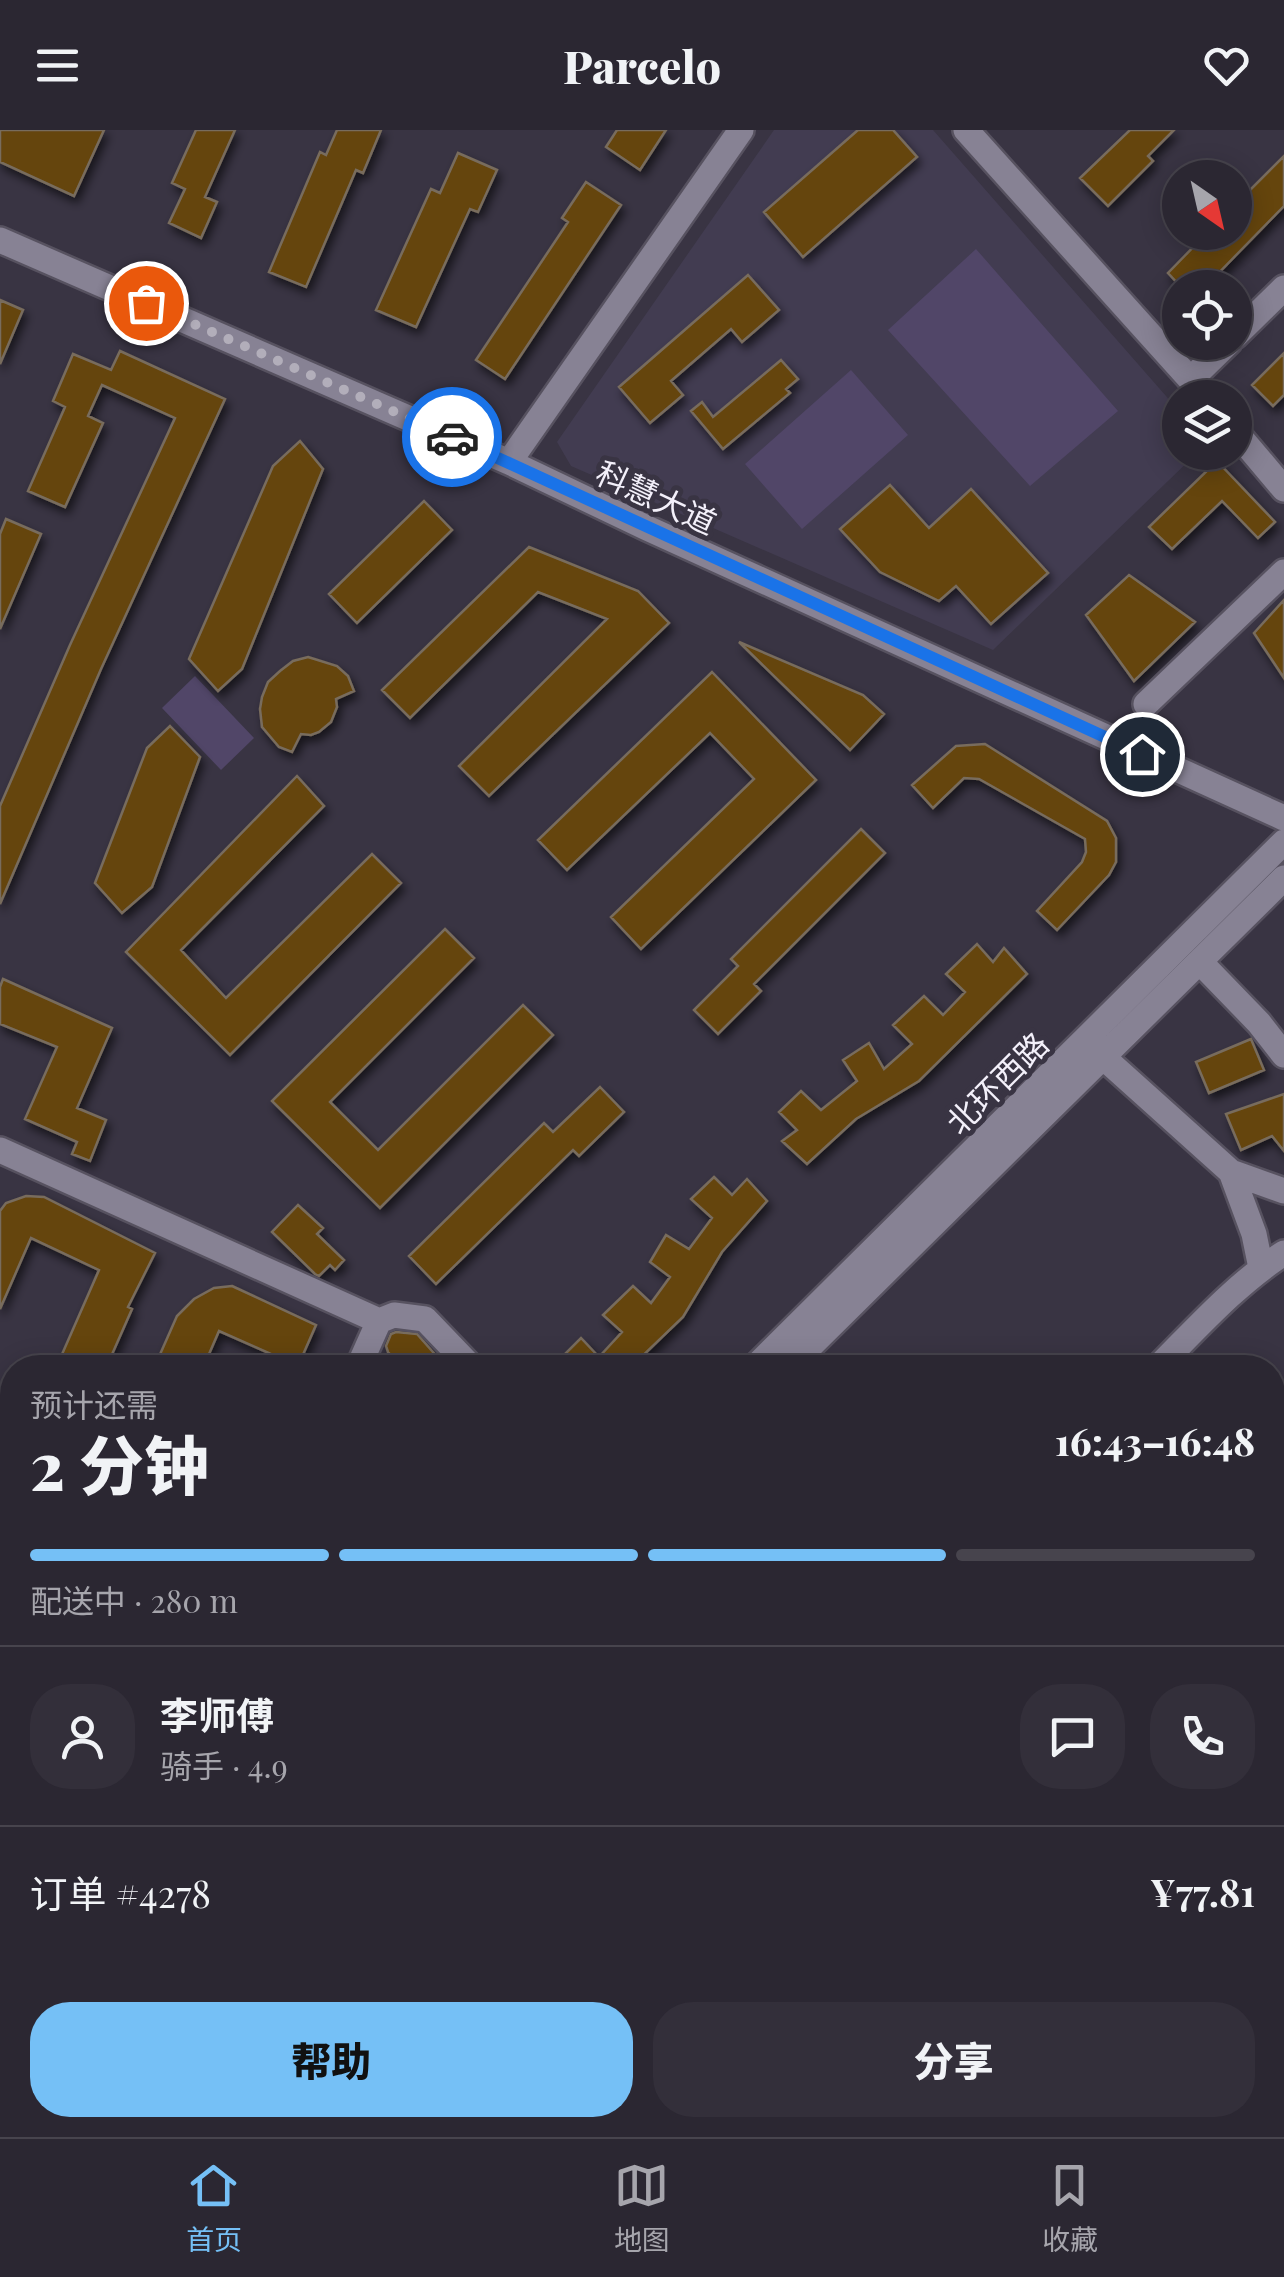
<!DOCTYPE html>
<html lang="zh">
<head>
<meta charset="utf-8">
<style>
	:root { --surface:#2b2732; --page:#332f3a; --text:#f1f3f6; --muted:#a6a5ac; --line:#47444d; --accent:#75c0f6 }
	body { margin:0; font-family:"Playfair Display","Noto Sans SC",serif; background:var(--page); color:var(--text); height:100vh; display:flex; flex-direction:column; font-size:38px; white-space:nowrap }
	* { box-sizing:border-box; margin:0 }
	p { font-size:32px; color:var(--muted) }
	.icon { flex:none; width:55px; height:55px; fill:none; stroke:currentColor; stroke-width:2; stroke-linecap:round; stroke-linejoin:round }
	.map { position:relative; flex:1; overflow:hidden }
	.details { position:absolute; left:0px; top:1225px; width:1285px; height:782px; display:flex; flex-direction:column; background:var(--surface); border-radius:40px 40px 0 0; box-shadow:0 5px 25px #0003,0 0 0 2px var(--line) }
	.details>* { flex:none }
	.needle { width:65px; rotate:146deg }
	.controls { position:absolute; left:1162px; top:30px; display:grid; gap:20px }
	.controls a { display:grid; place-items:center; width:90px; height:90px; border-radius:50%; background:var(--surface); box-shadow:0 5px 25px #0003,0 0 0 2px var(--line); font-size:50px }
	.pin { position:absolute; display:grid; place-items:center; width:85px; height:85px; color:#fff; margin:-42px; border:5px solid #fff; border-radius:50%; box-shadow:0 2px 10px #0007 }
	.courier { position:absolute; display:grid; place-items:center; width:100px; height:100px; margin:-50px; border:8px solid #1a73e8; border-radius:50%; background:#fff; color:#222; box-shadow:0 2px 12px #0007 }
	.head em { font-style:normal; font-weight:800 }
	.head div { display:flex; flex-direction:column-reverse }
	.head { display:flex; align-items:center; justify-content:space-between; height:170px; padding:0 30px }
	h1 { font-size:65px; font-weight:800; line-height:75px }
	.bar { display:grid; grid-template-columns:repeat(4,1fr); gap:15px 10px; align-content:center; height:120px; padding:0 30px }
	.bar i { height:12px; border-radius:8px; background:var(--line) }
	.bar .on { background:var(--accent) }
	.bar p { grid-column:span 4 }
	.line { display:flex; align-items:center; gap:25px; padding:0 30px; border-top:2px solid var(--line) }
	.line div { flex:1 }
	.round { display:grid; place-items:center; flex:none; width:105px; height:105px; border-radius:40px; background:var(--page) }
	.cta { display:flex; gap:20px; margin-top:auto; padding:20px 30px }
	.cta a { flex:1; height:115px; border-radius:40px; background:var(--accent); color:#111; font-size:40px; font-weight:800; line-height:115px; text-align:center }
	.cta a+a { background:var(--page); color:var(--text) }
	header { display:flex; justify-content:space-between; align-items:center; height:130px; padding:0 30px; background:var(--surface); font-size:45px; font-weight:800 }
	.tabs { display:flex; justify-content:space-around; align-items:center; height:140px; border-top:2px solid var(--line); background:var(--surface); font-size:28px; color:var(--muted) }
	.tabs a { display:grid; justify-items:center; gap:5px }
	.tabs .on { color:var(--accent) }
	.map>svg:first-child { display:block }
</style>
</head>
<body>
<header><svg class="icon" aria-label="menu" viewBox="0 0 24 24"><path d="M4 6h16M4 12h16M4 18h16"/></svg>Parcelo<svg class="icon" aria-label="heart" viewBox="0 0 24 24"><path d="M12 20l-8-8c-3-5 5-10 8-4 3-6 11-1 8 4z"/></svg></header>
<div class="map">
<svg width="1284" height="2007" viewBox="0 0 1284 2007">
	<defs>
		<filter id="shadow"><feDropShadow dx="3.5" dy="6" stdDeviation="5" flood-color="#0009"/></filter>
	</defs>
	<rect width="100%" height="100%" fill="#393443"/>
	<!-- built -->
	<path fill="#423c51" d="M774,0H933L1180,282V322L1197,323L993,520L571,336L557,312Z"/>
	<!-- green -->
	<path fill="#514668" d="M976,119L1118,281L1030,356L888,200Z
		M851,240L908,305L802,399L745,334Z
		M195,546L254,608L221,640L162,578Z"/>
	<!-- building -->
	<path fill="#65440c" stroke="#786c5d" stroke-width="2.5" filter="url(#shadow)" d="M0,0H104L74,66L0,32Z
		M196,0H235L205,67L217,72L201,108L169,93L185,59L172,53Z
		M337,0H381L363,43L356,40L306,157L269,142L320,22L326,25Z
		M617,0H666L640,40L606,17Z
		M858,0H893L917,27L803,127L764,82Z
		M1130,0H1174L1148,26L1153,31L1108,76L1080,48Z
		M458,23L497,40L478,82L470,79L416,197L376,180L431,59L440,63Z
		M1284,26V76L1204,158H1182L1168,143L1208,102H1235V75Z
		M586,52L621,75L505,249L476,230L568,92L562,88Z
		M748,145L779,180L742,212L731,199L671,251L683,265L650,293L619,257Z
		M0,170L23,180L0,234Z
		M120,221L225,269L101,539L0,774V676L70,515L175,288L102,255L88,286L103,293L65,377L28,361L65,277L53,271L73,224L111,240Z
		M1284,223V265L1273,276L1252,255Z
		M781,230L798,249L786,259L790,263L723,319L691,281L702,272L713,287Z
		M300,311L323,339L242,539L218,561L189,529L273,336Z
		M1217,331L1275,392L1258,408L1222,371L1172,419L1149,397Z
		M890,355L929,398L971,359L1048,443L991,494L956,456L939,471L880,442L840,399Z
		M424,371L452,400L357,493L329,464Z
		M6,389L41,404L0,499V404Z
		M529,417L638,461L669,493L489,666L459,636L607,489L538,462L410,588L382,560Z
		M1129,445L1195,492L1134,551L1086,485Z
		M1284,470V548L1254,503Z
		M739,512L863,565L884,584L850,620Z
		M308,527L337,536L348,546L354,561L336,569L337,577L331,592L319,602L311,605L301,604L292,622L279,617L262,597L260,579L262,567L268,552L280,541L293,531Z
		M712,542L816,650L641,819L611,787L754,649L710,603L567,740L538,710Z
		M170,596L200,627L152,757L122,783L95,753L147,618Z
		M985,614L1107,691L1116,708V732L1109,745L1057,800L1037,781L1082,732L1086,722L1085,709L979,649L964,648L933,678L912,655L956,616Z
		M297,646L324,676L181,820L226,868L372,724L401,753L230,925L126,822Z
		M861,699L885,723L754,854L761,861L718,904L694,880L738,836L731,829Z
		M445,799L474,828L330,972L378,1020L523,875L553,905L380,1078L272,971Z
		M977,814L993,832L1004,818L1027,844L919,951L856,989L807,1034L782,1011L797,1000L779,982L801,961L821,980L857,951L843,930L869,913L884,939L912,914L893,895L924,866L943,885L965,862L946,844Z
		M3,849L112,898L77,978L106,990L90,1031L72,1024L77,1012L25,989L57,917L0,894V857Z
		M1251,909L1264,940L1209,963L1196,932Z
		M600,957L624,982L579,1026L573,1020L436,1154L409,1126L544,993L553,1002Z
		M1284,964V1021L1272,1006L1241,1020L1226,984Z
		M714,1047L732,1065L747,1049L767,1071L722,1122L683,1187L630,1238H551L581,1208L599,1227L622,1202L603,1185L633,1156L651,1173L670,1147L650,1132L666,1105L689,1119L712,1088L691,1069Z
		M26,1066L44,1067L155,1123L128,1177L132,1179L106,1238H56L99,1140L31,1108L0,1179V1081L6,1073Z
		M298,1075L323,1098L317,1104L344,1130L335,1140L330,1135L319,1146L315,1144L272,1102Z
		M232,1156L316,1195L298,1236L219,1201L203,1238H154L177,1186L194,1169L214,1158Z
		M396,1202L417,1204L447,1238H403L388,1222L386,1216L391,1204Z"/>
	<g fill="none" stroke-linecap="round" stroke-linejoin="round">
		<defs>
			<path id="minor" d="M966,0L1207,268
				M0,110L509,332L647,398L1284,688
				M1235,206L1284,158
				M1191,249L1229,212
				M1235,301L1284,359
				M509,332L741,0
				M1146,574L1284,442
				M1200,832L1259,893L1284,925
				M1103,927L1231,1042
				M0,1020L379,1191L394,1185L425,1189L472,1238
				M1261,1138L1254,1104L1231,1042L1284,1061
				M358,1238L379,1191
				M754,1238L1284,712
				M788,1238L1284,748
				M1157,1238C1198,1197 1236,1154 1284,1123
				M0,1351L12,1356
				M1272,1626L1284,1631
				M0,1737L12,1743
				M1272,1902L1284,1907
				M0,1906L12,1878
				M1272,1940L1284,1946
				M222,2007L228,1995
				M259,2007L265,1995
				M326,2007L332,1995"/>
		</defs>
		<!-- minor casing -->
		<use href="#minor" stroke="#575260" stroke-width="30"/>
		<!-- minor -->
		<use href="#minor" stroke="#878294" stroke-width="25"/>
	</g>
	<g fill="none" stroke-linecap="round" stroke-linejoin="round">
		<!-- done -->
		<path stroke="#b2aeba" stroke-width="10" stroke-dasharray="0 18" d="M146,173L452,307"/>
		<!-- route -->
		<path stroke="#1a73e8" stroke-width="12" d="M452,307L1142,624"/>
	</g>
	<g text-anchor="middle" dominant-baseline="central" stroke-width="10" stroke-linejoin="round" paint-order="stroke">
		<!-- street labels -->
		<g font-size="32" fill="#f3f0fa" stroke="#393443">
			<text transform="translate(657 366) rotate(25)">科慧大道</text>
			<text transform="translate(996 952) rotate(-45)">北环西路</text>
		</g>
	</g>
</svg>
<div class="controls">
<a><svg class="needle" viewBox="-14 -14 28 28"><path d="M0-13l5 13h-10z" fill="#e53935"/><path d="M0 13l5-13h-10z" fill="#a6a5ac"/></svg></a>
<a><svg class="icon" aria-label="locate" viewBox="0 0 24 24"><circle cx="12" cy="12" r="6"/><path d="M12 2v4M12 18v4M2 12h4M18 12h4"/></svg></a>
<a><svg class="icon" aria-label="layers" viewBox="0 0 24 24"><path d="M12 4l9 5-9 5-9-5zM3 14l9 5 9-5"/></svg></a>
</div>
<div class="pin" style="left:146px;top:173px;background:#ea580c"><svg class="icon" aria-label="bag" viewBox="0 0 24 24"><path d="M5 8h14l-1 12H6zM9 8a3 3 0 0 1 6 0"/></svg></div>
<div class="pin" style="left:1142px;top:624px;background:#1f2937"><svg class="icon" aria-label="home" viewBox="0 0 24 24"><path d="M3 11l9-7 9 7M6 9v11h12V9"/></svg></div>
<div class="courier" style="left:452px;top:307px"><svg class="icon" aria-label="car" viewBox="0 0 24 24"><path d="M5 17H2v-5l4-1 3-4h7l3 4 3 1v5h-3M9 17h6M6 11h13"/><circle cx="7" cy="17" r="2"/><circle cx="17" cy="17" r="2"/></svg></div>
<section class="details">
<div class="head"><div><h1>2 分钟</h1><p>预计还需</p></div><em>16:43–16:48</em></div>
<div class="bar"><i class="on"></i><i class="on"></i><i class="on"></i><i></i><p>配送中 · 280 m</p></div>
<div class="line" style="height:180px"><a class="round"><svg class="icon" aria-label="person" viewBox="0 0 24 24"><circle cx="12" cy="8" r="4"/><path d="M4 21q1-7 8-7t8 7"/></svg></a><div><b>李师傅</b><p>骑手 · 4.9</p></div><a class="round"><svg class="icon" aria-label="chat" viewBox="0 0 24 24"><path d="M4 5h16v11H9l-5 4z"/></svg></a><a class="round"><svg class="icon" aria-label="phone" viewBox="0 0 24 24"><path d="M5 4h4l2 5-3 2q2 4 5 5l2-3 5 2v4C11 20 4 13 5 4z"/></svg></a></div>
<div class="line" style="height:130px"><div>订单 #4278</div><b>¥77.81</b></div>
<div class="cta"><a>帮助</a><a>分享</a></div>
</section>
</div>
<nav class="tabs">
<a class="on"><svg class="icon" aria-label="home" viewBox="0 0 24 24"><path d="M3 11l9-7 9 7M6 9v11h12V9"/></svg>首页</a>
<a><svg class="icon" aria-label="map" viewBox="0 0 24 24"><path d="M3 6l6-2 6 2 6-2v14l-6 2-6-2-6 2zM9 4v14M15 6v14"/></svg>地图</a>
<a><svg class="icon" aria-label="saved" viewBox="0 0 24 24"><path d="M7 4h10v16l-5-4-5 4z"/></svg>收藏</a>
</nav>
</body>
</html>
